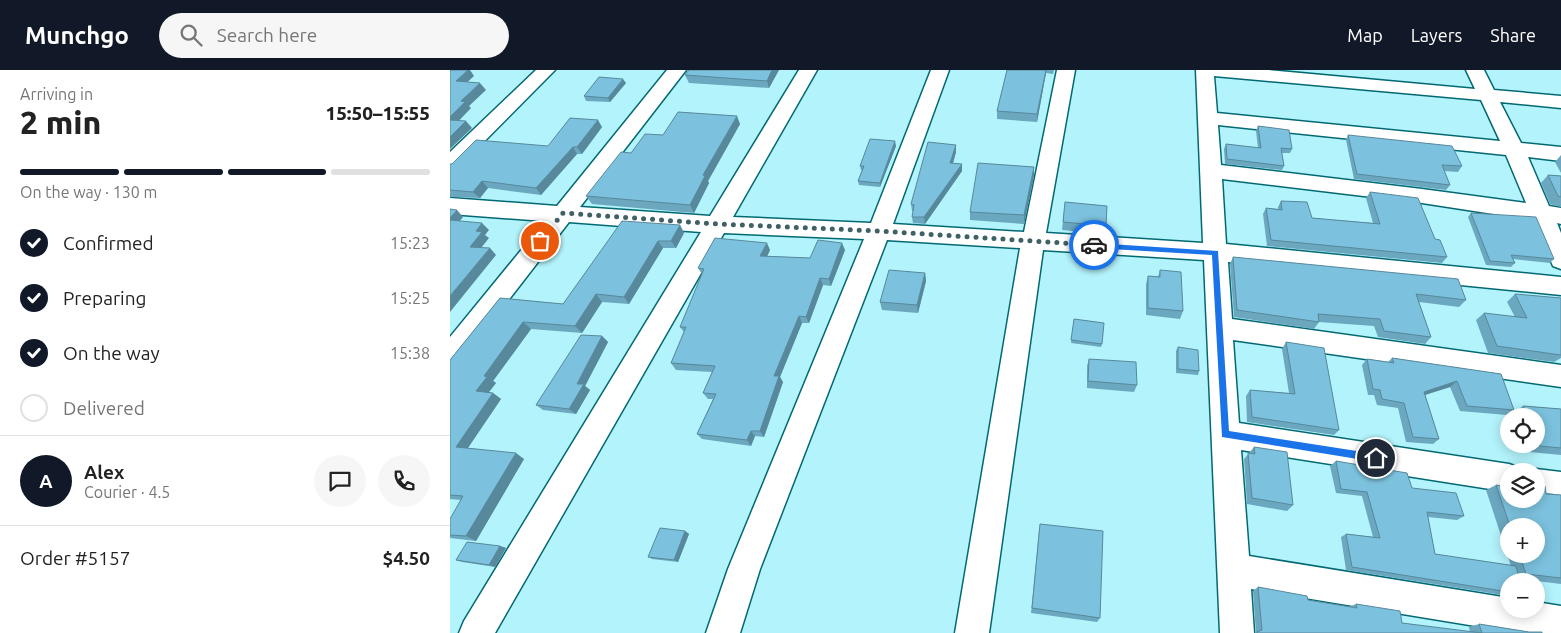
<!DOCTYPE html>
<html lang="en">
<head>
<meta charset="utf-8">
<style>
	:root { --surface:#fff; --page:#f6f6f6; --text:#222; --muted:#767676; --line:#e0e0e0; --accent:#111827 }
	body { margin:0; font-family:Ubuntu,sans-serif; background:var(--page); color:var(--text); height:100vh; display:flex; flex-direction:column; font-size:19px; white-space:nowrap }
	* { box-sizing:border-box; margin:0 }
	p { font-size:16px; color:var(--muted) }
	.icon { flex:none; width:28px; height:28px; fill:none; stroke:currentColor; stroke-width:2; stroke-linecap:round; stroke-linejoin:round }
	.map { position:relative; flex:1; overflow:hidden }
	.side { display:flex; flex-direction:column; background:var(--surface); width:450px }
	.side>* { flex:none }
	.controls { position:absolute; left:1050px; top:338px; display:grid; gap:10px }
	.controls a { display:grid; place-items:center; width:45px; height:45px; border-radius:50%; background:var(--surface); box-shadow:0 2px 12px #0003; font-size:25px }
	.pin { position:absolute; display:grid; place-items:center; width:42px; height:42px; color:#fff; margin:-21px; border:2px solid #fff; border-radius:50%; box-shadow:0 1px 5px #0007 }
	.courier { position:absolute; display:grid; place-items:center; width:50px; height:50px; margin:-25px; border:4px solid #1a73e8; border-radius:50%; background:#fff; color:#222; box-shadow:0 1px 6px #0007 }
	.overview em { font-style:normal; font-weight:800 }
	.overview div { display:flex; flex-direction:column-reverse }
	.overview { display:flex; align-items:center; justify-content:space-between; height:85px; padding:0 20px }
	h1 { font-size:32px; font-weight:800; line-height:38px }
	.bar { display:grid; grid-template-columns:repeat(4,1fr); gap:8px 5px; align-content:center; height:60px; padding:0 20px }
	.bar i { height:6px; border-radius:4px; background:var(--line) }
	.bar .active { background:var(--accent) }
	.bar p { grid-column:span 4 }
	.line { display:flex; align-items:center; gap:12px; padding:0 20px; border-top:1px solid var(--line) }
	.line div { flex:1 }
	.round { display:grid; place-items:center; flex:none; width:52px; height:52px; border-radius:26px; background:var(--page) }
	ol { padding:0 20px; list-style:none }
	li { display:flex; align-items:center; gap:15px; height:55px }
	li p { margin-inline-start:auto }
	li .icon { padding:5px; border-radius:50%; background:var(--accent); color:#fff; stroke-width:4 }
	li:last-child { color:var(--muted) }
	li i { width:28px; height:28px; border:2px solid var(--line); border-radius:50% }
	header { display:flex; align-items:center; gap:30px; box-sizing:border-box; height:70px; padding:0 25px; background:var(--accent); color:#fff }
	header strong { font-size:24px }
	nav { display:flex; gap:28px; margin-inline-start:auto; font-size:18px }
	.search { width:350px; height:45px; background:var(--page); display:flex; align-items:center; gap:12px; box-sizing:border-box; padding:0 18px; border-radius:28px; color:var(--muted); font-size:19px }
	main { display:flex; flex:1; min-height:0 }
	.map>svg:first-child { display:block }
</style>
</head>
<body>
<header>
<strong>Munchgo</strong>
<div class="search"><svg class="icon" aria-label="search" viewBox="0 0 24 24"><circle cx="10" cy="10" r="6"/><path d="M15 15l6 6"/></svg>Search here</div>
<nav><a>Map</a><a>Layers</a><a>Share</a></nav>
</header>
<main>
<section class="side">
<div class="overview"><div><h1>2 min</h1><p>Arriving in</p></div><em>15:50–15:55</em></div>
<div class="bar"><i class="active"></i><i class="active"></i><i class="active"></i><i></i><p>On the way · 130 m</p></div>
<ol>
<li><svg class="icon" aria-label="check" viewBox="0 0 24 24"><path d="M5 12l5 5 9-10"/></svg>Confirmed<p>15:23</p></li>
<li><svg class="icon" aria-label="check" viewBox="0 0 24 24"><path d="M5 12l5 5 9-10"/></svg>Preparing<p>15:25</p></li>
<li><svg class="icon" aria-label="check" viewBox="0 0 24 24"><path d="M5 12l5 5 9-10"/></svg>On the way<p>15:38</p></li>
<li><i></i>Delivered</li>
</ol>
<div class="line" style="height:90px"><b class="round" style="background:var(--accent);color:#fff">A</b><div><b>Alex</b><p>Courier · 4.5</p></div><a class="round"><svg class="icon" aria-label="chat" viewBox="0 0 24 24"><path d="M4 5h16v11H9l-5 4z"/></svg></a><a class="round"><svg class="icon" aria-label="phone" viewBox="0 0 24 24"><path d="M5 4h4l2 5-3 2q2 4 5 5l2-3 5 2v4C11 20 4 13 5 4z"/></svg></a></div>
<div class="line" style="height:65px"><div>Order #5157</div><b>$4.50</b></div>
</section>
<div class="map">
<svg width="1111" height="563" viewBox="0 0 1111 563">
	<rect width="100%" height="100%" fill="#b3f3fb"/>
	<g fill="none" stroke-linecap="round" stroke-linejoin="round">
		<defs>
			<path id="minor" d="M86,0H105L7,99L0,101V82Z
				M217,0H236L130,137L260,146L349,0H367L283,147L421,153L481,0H499L443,154L574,162L607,0H625L596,163L753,173L746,0H818L1025,19L1016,0H1034L1044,20L1111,26V38L1050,32L1071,73L1111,77V91L1078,87L1099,136L1111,138V154L1107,153L1111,163V199L1103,196L1083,150L972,133L772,109L776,174L1111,207V225L778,192L782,249L1111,295V317L783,270L789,353L1059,394L1070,398L1071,401H1059V422L791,380L799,486L1059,528V539H1086V532L1111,536V563H1068L801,519L804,563H770L754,190L593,180L539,563H505L570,178L437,170L310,499L290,563H256L278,499L414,169L274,163L45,563H9L14,551L251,162L119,152L9,294L0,297V267L95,151L0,144V128L107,136ZM764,6L1031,30L1050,71L767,43ZM768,55L1056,85L1076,133L972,119L771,95Z
				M1086,399L1111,402V430L1086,427V401H1080Z"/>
		</defs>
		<!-- minor casing -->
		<use href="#minor" stroke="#026973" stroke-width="3"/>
		<!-- minor -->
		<use href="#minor" fill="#fff" fill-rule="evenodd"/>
	</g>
	<!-- wall -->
	<path fill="#6ba7bf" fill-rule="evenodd" d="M329,0L319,18L239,13L235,5Z
		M557,0H604L603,4L596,3L587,52L547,49V41Z
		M176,13L160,32L136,31L134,26Z
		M290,54L258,111L259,113L244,143L142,134L136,126L181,83L213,65Z
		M808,56L842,79L840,83H832L834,96L832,100L775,94L774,79L776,74L808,78L806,61Z
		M152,57L132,84H127L91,125L38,118L30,128L0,127V94L98,76Z
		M898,65L1012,96L1008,102L994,101L1000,115L996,120L904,109L896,70Z
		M506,75V82L503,93L512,101L475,154L463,153L462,147L463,141H462L461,134Z
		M446,76L430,117L409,115L408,111L412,100H411L410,96Z
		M1111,85V103L1105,92Z
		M584,97V106L574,154L520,150V142Z
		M1098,105L1111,106V137L1100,134L1091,113Z
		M920,122L985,169L997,187L992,193L817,176L813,144L816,138L828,139V137L831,131L862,148L923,153L916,128Z
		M615,132L656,156L655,164L612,160Z
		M1021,143L1104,189L1100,193L1063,189L1065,193L1061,197L1036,195L1018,147Z
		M230,155L234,163L226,178H213L179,234L152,232L132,263L81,259L43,311L46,313L39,322L43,323L51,329L18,378L74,389L26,471L0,468V449L11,430L0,429V290L50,228L113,234Z
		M320,180L317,186L360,188L395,180L381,216L373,215L359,253H352L330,307L333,312L314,367L305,366L301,376L252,369L247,364L263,329H258L253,323L262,302L226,300L221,293L234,262L230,257L252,204L248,198Z
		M783,187L1016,230L1009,237L969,232L981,267L975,274L928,267L924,256L869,252L864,259L784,247L780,194Z
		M710,200L733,241L730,249L696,245V214L698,206L708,207Z
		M475,203L476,211L468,243L432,240L430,232Z
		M1065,224L1111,228V288L1104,292L1038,283L1026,250L1034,243L1065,247L1057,232Z
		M624,249L652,274L651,277L621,273Z
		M152,266L158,272L135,316L140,320L126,344L93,340L86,335Z
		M836,272L889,360L884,365L797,352L796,326L800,320L839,323L832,279Z
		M728,277L749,301L748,305L726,303V281Z
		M942,288L1051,304L1064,340L1057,345L1010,341L1000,317L975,325L989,369L983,374L956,372L948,338L927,335L924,325H918L912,295L917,289L938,292Z
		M639,289L687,315L684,322L637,318V296Z
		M1073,336L1111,339V385L1080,382L1076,374H1086V346H1065L1063,343Z
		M804,377L843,435L837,441L797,434L794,389Z
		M886,391L962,418L1014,446L1007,450L978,447L985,484L1061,496L1036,420L1046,415L1111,425V514L1070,509L1059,511V526L896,500L891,467L896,464L923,467L912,426L886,423L880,396ZM1059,456H1086V484H1059Z
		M235,461L239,464L228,492L202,489L198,487Z
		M589,461L650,548L647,552L581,543Z
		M50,476L56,478L45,497L12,492L6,490Z
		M808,517L858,530L899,537L906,534L952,553L1020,562L1019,557L1029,554L1079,562L1092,563H805H806L803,521Z"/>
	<!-- shaded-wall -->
	<path fill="#57889b" d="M18,0H20L24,6L11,18L6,11Z
		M322,0H329L319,18L317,11Z
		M596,0V3L587,52V44Z
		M173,9L176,13L160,32L158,28Z
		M30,13L36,20L19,36L21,38L3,57L0,53V47L11,31Z
		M287,46L290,54L258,111L259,113L244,143L240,135L253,105Z
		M148,50L152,57L132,84L127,77Z
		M16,51L22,58L0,79V67Z
		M445,71L446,76L430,117V113Z
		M506,75V82L501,100L500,93Z
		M123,77L127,84L91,125L86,118Z
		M512,94V101L475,154L474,147Z
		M584,97V106L574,154V145Z
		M32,111L38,118L30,128L23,122Z
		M7,140L13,147L5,157L0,152V148Z
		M32,153L39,160L35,165L39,168L27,183L20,177L26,161Z
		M230,155L234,163L226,178L221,171Z
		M208,171L213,178L179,234L174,227Z
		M317,173L320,180L314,193L310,186Z
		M392,173L395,180L381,216L379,209Z
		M40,178L46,185L0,242V226Z
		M475,203L476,211L468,243L467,235Z
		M370,208L373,215L359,253L356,247Z
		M146,224L152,232L132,263L125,256Z
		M349,246L352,253L330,307L333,312L314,367L310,361L324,306Z
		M73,252L81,259L43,311L46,313L35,327L26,321L34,306Z
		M152,266L158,272L135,316L140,320L126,344L119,339L127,314Z
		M1007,311L1000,317L968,327L974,322Z
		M43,323L51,329L15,382L6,377Z
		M301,361L305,366L301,376L297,370Z
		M66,383L74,389L26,471L16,466Z
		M235,461L239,464L228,492L224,490Z
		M50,476L56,478L45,497L39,495Z"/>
	<!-- building -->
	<path fill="#7cc2de" stroke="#57889b" d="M0,0H18L6,11L30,13L11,31L15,32L0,47Z
		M239,0H322L317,11L235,5Z
		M557,0H596L587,44L547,41Z
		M149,7L173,9L158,28L134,26Z
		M228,42L287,46L253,105L255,106L240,135L136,126L171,82L181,83L195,64L213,65Z
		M120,48L148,50L127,77H123L86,118L32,111L23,122L0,120V94H2L26,70L98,76Z
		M0,50L16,51L0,67Z
		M808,56L839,60L842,79L831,78L834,96L777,89L776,74L811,78Z
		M898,65L1002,76L1012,96L992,95L1000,115L907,104Z
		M420,69L445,71L430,113L408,111L414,96H410Z
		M478,72L506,75L500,93L512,94L474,147H462L464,135L461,134Z
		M528,93L584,97L574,145L520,142Z
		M1098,105L1111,106V127L1108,126Z
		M920,122L968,128L985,169L990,170L997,187L821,170L816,138L832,140L831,131L857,132L862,148L930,154Z
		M615,132L657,136L656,156L613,152Z
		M0,139L7,140L0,148Z
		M1021,143L1086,147L1104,189L1061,185L1065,193L1040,191Z
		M0,150L32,153L26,161L32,162L20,177L40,178L0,226Z
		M172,151L230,155L221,171H208L174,227L146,224L125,256L73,252L34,306L37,307L26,321L43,323L6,377L66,383L16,466L0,465V449L13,426L0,425V290L50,228L113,234Z
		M265,168L317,173L310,186L360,188L368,170L392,173L379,209L370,208L356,247L349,246L324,306H329L310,361H301L297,370L247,364L266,324L253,323L265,296L221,293L236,257H230L254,199L248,198Z
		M783,187L1008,209L1016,230L966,224L981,267L934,261L930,249L868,244L869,252L787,240Z
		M439,200L475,203L467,235L430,232Z
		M710,200L731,202L733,241L698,238V206L710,207Z
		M1065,224L1111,228V285L1047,276L1034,243L1077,248Z
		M624,249L654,253L652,274L621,270Z
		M131,265L152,266L127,314H134L119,339L86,335Z
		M836,272L874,278L889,360L802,347L800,320L845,324Z
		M728,277L748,280L749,301L728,299Z
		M942,288L1051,304L1064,340L1017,336L1007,311L974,322L989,369L963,367L954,333L932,329L930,320L923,319L917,289L944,293Z
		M639,289L686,292L687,315L638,311Z
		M1073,336L1111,339V378L1090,376L1086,366V346H1077Z
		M804,377L837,382L843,435L802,428L798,383L805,384Z
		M886,391L957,403L962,418L1006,423L1014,446L977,442L985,484L1066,496L1070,511H1059V522L902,497L896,464L930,468L917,422L891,419Z
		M1086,414L1095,416L1096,424L1111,425V508L1076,504L1069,484H1086V456H1060L1046,415L1059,417V429H1086Z
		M590,454L653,461L650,548L582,538Z
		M210,458L235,461L224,490L198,487Z
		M17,472L50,476L39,495L6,490Z
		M808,517L857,526L858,530L907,538L906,534L950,541L952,553L1032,563H807V562L812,560Z
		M1029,554L1079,562H1092V563H1032Z"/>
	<!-- route -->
	<path fill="#1a73e8" d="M644,173L768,181L779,361L926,384L930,385V391L926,392L772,367L762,185L644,178L640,175Z"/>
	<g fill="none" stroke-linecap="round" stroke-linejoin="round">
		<!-- done -->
		<path stroke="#3f6166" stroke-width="5" stroke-dasharray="0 9" d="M90,171L113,143L268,154L429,161L644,175"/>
	</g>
</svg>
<div class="controls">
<a><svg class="icon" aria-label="locate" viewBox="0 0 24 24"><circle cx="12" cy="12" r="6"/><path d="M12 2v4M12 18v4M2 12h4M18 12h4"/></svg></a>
<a><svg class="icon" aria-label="layers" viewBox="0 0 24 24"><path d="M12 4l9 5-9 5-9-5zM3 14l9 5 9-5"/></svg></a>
<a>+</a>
<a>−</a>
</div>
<div class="pin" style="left:90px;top:171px;background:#ea580c"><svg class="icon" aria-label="bag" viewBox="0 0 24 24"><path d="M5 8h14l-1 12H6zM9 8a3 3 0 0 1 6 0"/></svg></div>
<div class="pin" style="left:926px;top:388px;background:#1f2937"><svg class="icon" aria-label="home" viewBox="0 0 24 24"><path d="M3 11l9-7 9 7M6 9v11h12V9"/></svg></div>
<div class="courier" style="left:644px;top:175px"><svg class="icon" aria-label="car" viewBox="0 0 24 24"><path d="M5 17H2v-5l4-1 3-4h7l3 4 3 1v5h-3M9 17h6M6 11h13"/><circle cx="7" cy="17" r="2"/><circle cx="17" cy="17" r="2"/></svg></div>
</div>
</main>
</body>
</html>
